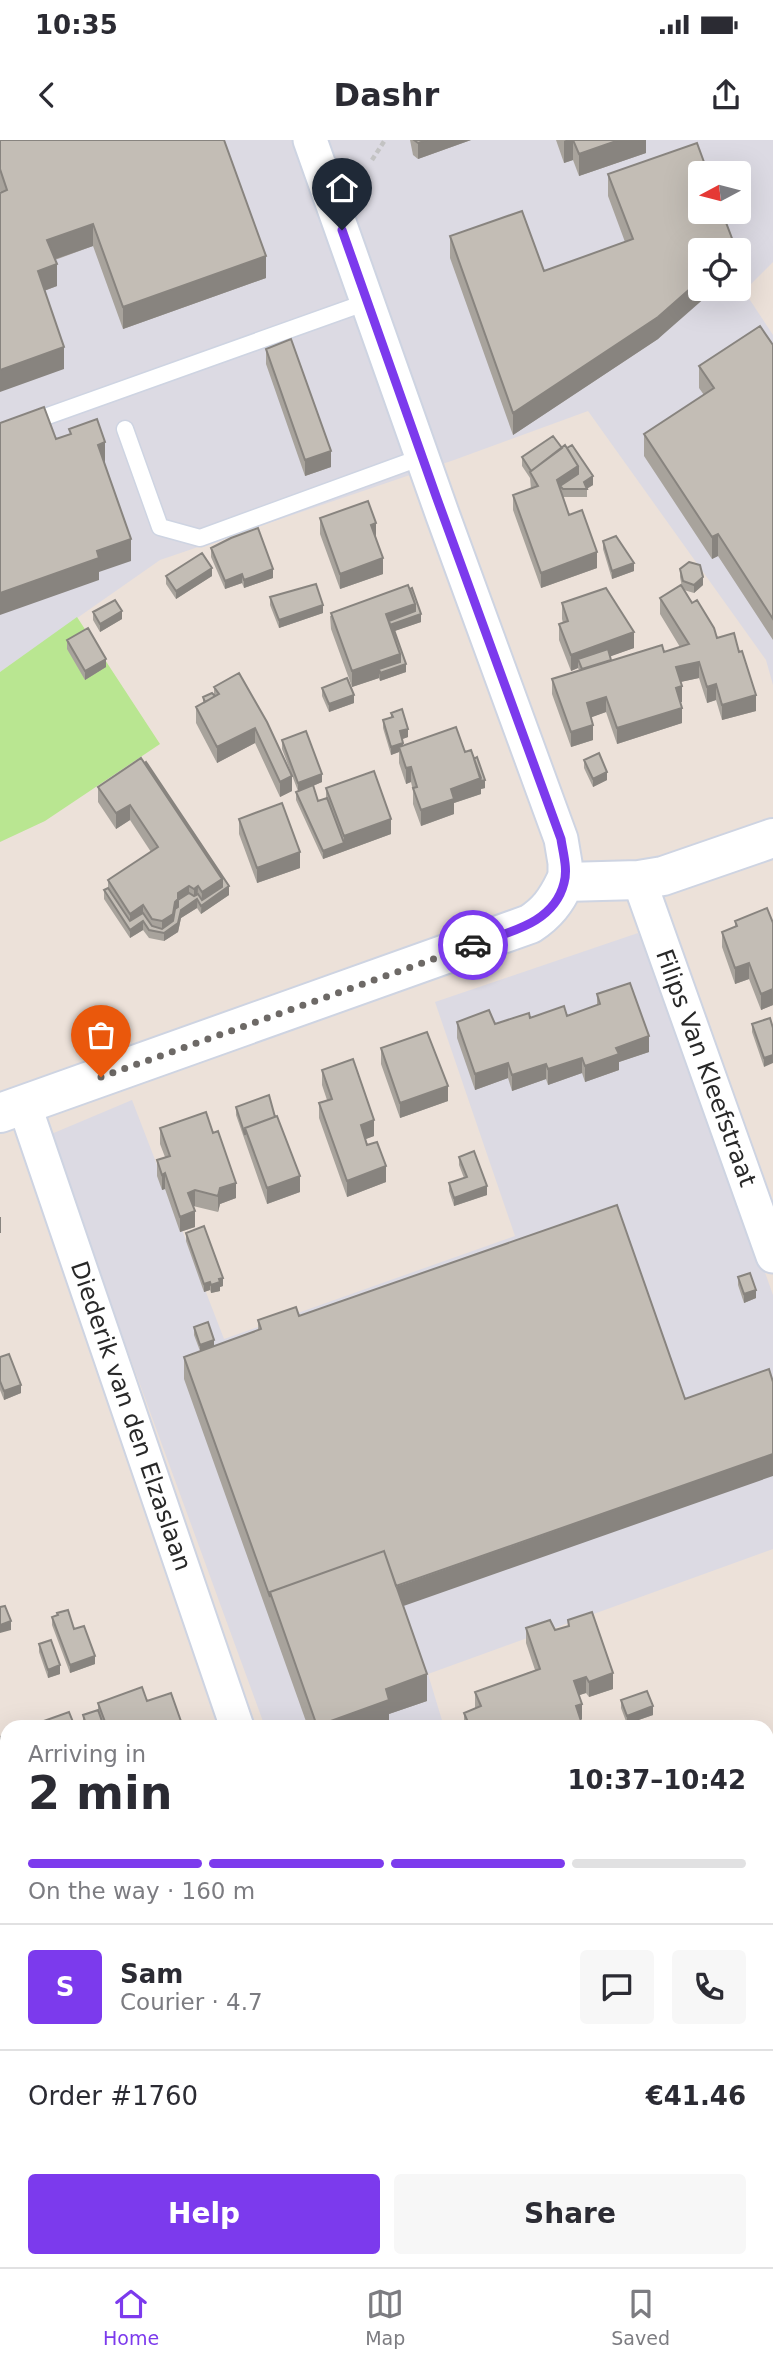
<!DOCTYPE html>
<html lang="en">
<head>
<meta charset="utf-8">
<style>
	:root { --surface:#fff; --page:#f7f7f7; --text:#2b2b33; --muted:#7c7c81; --line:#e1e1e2; --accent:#7c3aed }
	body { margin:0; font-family:"DejaVu Sans",sans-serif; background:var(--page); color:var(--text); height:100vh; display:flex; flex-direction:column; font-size:26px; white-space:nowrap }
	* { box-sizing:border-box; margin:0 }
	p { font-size:23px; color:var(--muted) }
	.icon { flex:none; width:38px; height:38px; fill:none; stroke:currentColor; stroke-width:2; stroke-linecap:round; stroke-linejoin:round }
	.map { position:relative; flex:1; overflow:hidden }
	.panel { position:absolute; left:0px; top:1580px; width:774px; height:548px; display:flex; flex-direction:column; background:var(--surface); border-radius:21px 21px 0 0; box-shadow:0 7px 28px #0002 }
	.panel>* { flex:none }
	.needle { width:46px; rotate:263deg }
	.tools { position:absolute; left:688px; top:21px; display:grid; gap:14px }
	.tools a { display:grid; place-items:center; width:63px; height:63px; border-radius:7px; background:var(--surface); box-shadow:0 7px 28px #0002; font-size:35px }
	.pin { position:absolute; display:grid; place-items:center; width:60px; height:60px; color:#fff; margin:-72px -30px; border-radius:50% 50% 50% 0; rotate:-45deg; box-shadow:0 0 7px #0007 }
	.pin .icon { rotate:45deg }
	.courier { position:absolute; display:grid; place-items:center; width:70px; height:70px; margin:-35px; border:5px solid #7c3aed; border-radius:50%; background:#fff; color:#222; box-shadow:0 2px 9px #0007 }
	.headline em { font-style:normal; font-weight:800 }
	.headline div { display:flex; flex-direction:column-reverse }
	.headline { display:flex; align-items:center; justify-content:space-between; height:119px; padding:0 28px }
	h1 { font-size:46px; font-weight:800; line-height:52px }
	.bar { display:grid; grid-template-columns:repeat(4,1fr); gap:10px 7px; align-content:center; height:84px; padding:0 28px }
	.bar i { height:9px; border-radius:5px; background:var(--line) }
	.bar .on { background:var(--accent) }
	.bar p { grid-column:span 4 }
	.line { display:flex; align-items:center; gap:18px; padding:0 28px; border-top:2px solid var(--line) }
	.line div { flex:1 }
	.round { display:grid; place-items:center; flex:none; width:74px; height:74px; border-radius:7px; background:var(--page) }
	.action { display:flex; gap:14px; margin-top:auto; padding:14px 28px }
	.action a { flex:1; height:80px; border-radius:7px; background:var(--accent); color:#fff; font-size:28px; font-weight:800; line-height:80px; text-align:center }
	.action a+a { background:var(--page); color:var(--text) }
	.status { display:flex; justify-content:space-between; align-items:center; height:49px; padding:0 35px; background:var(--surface); direction:ltr }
	.status svg { height:19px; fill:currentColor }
	header { display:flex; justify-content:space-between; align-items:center; height:91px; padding:0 28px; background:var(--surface); font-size:32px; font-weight:800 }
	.tabs { display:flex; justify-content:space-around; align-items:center; height:98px; border-top:2px solid var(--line); background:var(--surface); font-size:19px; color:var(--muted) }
	.tabs a { display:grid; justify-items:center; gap:4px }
	.tabs .on { color:var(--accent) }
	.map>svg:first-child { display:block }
</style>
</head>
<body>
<div class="status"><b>10:35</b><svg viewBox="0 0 49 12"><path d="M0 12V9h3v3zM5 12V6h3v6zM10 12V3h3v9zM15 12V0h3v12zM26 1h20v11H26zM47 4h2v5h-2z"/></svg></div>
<header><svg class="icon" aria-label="back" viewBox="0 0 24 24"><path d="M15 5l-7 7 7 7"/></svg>Dashr<svg class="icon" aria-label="share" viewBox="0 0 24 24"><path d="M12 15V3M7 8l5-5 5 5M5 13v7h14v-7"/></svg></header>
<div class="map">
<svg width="773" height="2127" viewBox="0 0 773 2127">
	<rect width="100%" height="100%" fill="#ece1d9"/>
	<!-- industrial -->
	<path fill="#dcdae3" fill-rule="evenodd" d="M0,0H773V122L744,151L773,195V545L766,520L588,271L454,320L160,420L0,532ZM700,33H738V72H700ZM700,110H738V149H700Z
		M638,793L667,856L773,1155V1409L428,1534L444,1587H265L49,995L132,960L224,1199L515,1096L435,862Z"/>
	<!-- green -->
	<path fill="#b9e691" d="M77,477L160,604L45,681L0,702V532Z
		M773,1876V2127H527L525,2121H766V1878Z"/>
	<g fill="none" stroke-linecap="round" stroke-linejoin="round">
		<defs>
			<path id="lane" d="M125,289L160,387L200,398L422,317
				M0,293L367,162"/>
			<path id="street" d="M310,0L443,376L561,699L565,723V742
				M639,740L773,1116
				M24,964L237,1587
				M0,1760L7,1758"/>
			<path id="secondary" d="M0,973L530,784C547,773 556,761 565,742L639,740L663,736L773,698"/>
		</defs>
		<!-- lane casing -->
		<use href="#lane" stroke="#ced4e2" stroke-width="19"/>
		<!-- street casing -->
		<use href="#street" stroke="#ced4e2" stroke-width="37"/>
		<!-- secondary casing -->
		<use href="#secondary" stroke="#ced4e2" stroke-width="42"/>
		<!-- path -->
		<path stroke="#c3c3c3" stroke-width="4.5" stroke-dasharray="5 3.5" stroke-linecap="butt" d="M372,20L385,0"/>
		<!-- lane -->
		<use href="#lane" stroke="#fff" stroke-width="16"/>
		<!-- street -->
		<use href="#street" stroke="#fff" stroke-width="33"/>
		<!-- secondary -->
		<use href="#secondary" stroke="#fff" stroke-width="38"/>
	</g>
	<!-- wall -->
	<path fill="#a8a39c" d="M0,0L266,138L123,189L93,106L55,120L57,146L44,151L64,229L0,51Z
		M410,0H471L418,19L413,15Z
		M556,0H646V13L579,36L573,20L564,23Z
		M608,34L736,110L658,199L513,295L450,118V96L544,131L625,102L608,56Z
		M773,205V500L718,416L712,419L644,316V294L704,255L699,248V226Z
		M266,209L331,327L305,336L266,224Z
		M562,308L593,345L587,349V357H563L569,375L597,428L541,448L513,370V355L531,349L530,338L522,326V317Z
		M320,378L376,397L383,434L340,449L320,394Z
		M603,401L634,431L612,439L603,409Z
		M211,408L273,438L244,448L242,443L225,449L211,417Z
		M680,429L703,445L694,453L684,450L717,498L756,571L722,580L716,560L707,563L699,538L680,542L682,583L617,604L606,572L591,577L593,600L571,607L552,554V539L579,530L578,528L571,531L559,500V484L563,483L562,479V463L634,508L610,516L611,520L664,512L680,507L660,474V458L682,447L680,437Z
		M166,436H212L176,459L166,444Z
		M270,457L323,473L279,488L270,465Z
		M93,472L122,479L100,492L93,480Z
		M331,473L421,482L394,491L406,532L380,541L379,538L352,547L331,489L330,476H331Z
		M67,500L106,527L85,540L67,509Z
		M239,533L292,651L280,657L255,603L217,623L196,583V567L203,563V557L214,556V547Z
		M322,548L354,563L329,572L322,556Z
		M391,573L408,597L402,599L403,605L465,612L485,648L481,649V654L454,663V674L421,686L413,664V651L411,642L406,644L399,623V612L391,615L383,588V580L391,578Z
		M282,600L322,642L313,646L318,661L326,658V648L391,694L323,719L296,660V652L298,651L282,609Z
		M141,618L229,755L201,774L197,768L181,778L178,792L164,801L149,798L143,790L130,798L104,759V750L108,748V740L151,712L130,680L116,689L98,662V647Z
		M584,620L607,640L593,647L584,628Z
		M239,679L300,728L257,743L239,694Z
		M735,781L773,783V865L761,870L749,839L735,844L722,807V792L735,787Z
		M597,854L649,912L619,922V930L585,942L582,933L548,945L546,939L512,951L508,938L475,950L457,898V882L495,884L530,878L567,876L597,865Z
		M770,878L764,927L752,892V884Z
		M381,908L448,961L400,978L381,924Z
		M322,930L374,996L365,999L386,1042L347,1057L319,978V963L327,960L322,945Z
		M236,967L300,1052L267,1064L236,975Z
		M160,988L236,1058L220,1064L218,1072L193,1066L195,1087L180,1092L165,1049L162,1050L157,1036V1020L165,1017L160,1004Z
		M459,1017L487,1055L454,1066L449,1051V1043L464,1038L459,1025Z
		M186,1093L223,1146L220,1147V1151L211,1153L210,1150L204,1152L186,1101Z
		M738,1137L756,1158L744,1163L738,1145Z
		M258,1180L403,1466L427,1561L389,1574V1587H308L184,1239V1217L200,1211L194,1195V1187L214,1206L258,1190Z
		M0,1217L21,1253L4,1260L0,1250Z
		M57,1473L74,1489L95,1524L70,1533L52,1485V1477L57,1476Z
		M568,1480L613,1549L589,1557L586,1553L579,1555L581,1580L583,1587H464V1573L475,1568V1552L535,1530L526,1503V1488L555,1490L568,1486Z
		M39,1504L60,1534L48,1538L39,1512Z
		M621,1560L653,1575L627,1584L621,1568Z
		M147,1561L183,1587H84L83,1583V1575L98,1570V1563Z"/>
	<!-- shaded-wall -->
	<path fill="#88847f" d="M427,0H471L418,19V3Z
		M566,0H573V20L564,23V1Z
		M619,0H646V13L579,36V14Z
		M93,84V106L47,122V100Z
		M266,116V138L123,189V167Z
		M57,124V146L38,153V131Z
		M700,140V149H715L658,199L513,295V273Z
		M64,207V229L0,252V230Z
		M105,302V324L98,305Z
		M331,311V327L305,336V320Z
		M578,326V342L560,346V354L557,340Z
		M593,336V345L586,349L584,342Z
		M376,383V399L371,385Z
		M718,394V416L712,419V397Z
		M131,399V421L99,432V440L0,475V453L97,411Z
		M597,412V428L541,448V433Z
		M383,418V434L340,449V434Z
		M634,423V431L612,439V431Z
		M212,428V436L176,459V451Z
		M273,429V438L244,448V440Z
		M242,434V443L225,449V441Z
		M703,437V445L694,453V445Z
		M415,464L421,474V482L392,492L386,474Z
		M323,465V473L279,488V480Z
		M122,471V479L100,492V484Z
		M634,492V508L581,527L578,519V528L571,531V515Z
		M400,514L406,524V532L380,541L379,529V538L352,547V531Z
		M106,519V527L85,540V531Z
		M699,522V538L676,543V527Z
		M716,544V560L707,563V547Z
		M682,546V562L676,563V548Z
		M354,555V563L329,572V564Z
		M756,555V571L722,580V565Z
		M606,557V572L587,579V563Z
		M682,568V583L617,604V588Z
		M593,585V600L571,607V592Z
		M255,588V603L217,623V607Z
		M408,589V597L400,600V591Z
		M403,603V611L399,607V612L391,615V607Z
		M411,627V642L406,644V628Z
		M607,632V640L593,647V639Z
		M322,634V642L298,652V643Z
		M292,636V651L280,657V642Z
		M481,638L485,640V648L481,649V654L454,663V674L421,686V670L451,649Z
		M130,665V680L116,689V673Z
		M391,679V694L323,719V711L344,703V696Z
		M300,712V728L257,743V728Z
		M222,739L229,746V755L201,774L202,752Z
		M189,746V761L181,770L194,761V749L198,746L197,768L181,778L178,792L164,801V793L162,792V781L175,762L178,753Z
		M143,765V781L130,789V774Z
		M143,781V790L130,798V790Z
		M749,823V839L735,844V828Z
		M773,849V865L761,870V854Z
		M649,896V912L619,922V930L585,942V926L616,908Z
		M773,915V923L764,927V918Z
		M582,918V933L548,945V929Z
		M508,923V938L475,950V934Z
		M546,924V939L512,951V935Z
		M448,946V961L400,978V963Z
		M374,980V996L361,1001V985Z
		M386,1026V1042L347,1057V1041Z
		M165,1033V1049L162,1050V1035Z
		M300,1036V1052L267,1064V1048Z
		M236,1043V1058L220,1064L218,1072V1056L220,1048Z
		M487,1046V1055L454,1066V1058Z
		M195,1050V1066L188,1068V1053Z
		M195,1071V1087L180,1092V1077Z
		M0,1077H1V1093H0Z
		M223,1138V1146L220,1147V1151L211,1153V1145L219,1139Z
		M210,1142V1150L204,1152V1144Z
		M756,1150V1158L744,1163V1154Z
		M214,1200V1208L200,1213V1205Z
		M21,1245V1253L4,1260V1251Z
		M773,1314V1336L395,1469V1447Z
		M11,1481V1490L0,1493V1485Z
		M95,1516V1524L70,1533V1525Z
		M60,1525V1534L48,1538V1530Z
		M613,1533V1549L589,1557V1542Z
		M427,1534V1561L389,1574V1587H317V1586L386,1549Z
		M586,1537V1553L574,1557V1541Z
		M582,1564V1579L576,1582V1566Z
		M653,1566V1575L627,1584V1576Z
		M7,1649V1664L0,1667V1651Z
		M7,1924V1939L0,1942V1926Z"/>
	<!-- building -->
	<path fill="#c3bdb5" stroke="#88847f" stroke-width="2" d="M0,0H224L266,116L123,167L93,84L47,100L57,124L38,131L64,207L0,230V53L7,50L0,29Z
		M414,0H427L418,3Z
		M573,0H619L579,14Z
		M697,3L708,33H700V72H722L736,109L734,110H700V140L658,177L513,273L450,96L522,71L544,131L633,99L608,34Z
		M760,186L773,205V479L718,394L712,397L644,294L714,248L699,226Z
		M291,199L331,311L305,320L266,209Z
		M44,267L56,299L71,294L69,289L97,279L105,302L98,305L131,399L97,411L99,418L0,453V283Z
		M553,296L562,308L531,331L522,317Z
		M565,305L578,326L557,340L569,375L582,370L597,412L541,433L513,355L538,346L530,332Z
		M572,305L593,336L584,342L587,349H563L560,346L578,334V326L567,308Z
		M368,361L376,383L371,385L383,418L340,434L320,378Z
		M258,388L273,429L244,440L242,434L225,441L211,408L231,398Z
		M616,396L634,423L612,431L603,401Z
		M202,413L212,428L176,451L166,436Z
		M689,422L700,425L703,437L694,445L683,441L680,429Z
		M316,444L323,465L279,480L270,457Z
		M408,445L415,464L386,474L400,514L352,531L331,473Z
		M681,445L692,463L697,460L714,488L717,498L734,493L739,512L742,511L756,555L722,565L716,544L707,547L699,522L676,527L682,546L676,548L682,568L617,588L606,557L587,563L593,585L571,592L552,539L662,505L664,512L689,504L660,458Z
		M412,448L421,474L392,484L406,524L380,533L379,529L400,522V514L389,481L415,471V464L410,449Z
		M606,448L634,492L571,515L559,484L568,481L562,463Z
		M115,460L122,471L100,484L93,472Z
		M88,488L106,519L85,531L67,500Z
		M608,509L611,520L582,529L578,519Z
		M239,533L267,582L292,636L280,642L255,588L217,607L196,567L219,554L214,547Z
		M347,538L354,555L329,564L322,548Z
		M212,553L215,556L205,562L203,557Z
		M402,569L408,589L400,591L403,603L391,607L383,580L393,577L391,573Z
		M456,587L465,612L471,610L481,638L451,649L454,659L421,670L413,648L417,647L411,627L406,628L399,607Z
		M306,591L322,634L298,643L282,600Z
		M599,613L607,632L593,639L584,620Z
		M477,617L485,640L481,641L474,619Z
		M141,618L222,739L202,752L198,746L194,749L189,746L178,753V759L175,762L173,774L162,781L152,779L143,765L130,774L108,740L158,707L130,665L116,673L98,647Z
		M146,622L229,746L201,766L197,759L181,770L178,783L164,793L149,790L143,781L130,790L104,750L108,748L130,781L143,773L152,786L162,789L173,781L175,769L178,767V760L189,753L194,756L198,754L202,760L222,747V739L145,623Z
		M374,631L391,679L344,696L326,648Z
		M313,645L318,661L327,658L344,703L323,711L296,652Z
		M282,663L300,712L257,728L239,679Z
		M767,768L773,783V849L761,854L749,823L735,828L722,792L737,786L735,781Z
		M630,843L649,896L616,908L619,914L585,926L582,918L548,929L546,924L512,935L508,923L475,934L457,882L489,870L495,884L529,873L530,878L564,866L567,876L600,864L597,854Z
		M770,878L773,888V915L764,918L752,884Z
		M427,892L448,946L400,963L381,908Z
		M353,919L374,980L361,985L367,1005L377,1002L386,1026L347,1041L319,963L332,959L322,930Z
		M269,955L275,977L245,988V995L236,967Z
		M206,972L213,993L218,991L236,1043L220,1048L218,1056L195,1050L188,1053L195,1071L180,1077L165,1033L162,1035L157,1020L170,1016L160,988Z
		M277,976L300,1036L267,1048L245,988Z
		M474,1011L487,1046L454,1058L449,1043L467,1037L459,1017Z
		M617,1065L685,1259L769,1229L773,1242V1314L396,1446L384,1411L270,1452V1457L184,1217L261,1189L258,1180L296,1167L299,1176Z
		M204,1086L223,1138L219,1139L220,1142L211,1145L210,1142L204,1144L186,1093Z
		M750,1133L756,1150L744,1154L738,1137Z
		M208,1182L214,1200L200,1205L194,1187Z
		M9,1214L21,1245L4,1251L0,1241V1217Z
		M384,1411L427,1534L386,1549L389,1560L317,1586L270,1452Z
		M5,1466L11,1481L0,1485V1467Z
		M68,1470L74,1489L84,1486L95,1516L70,1525L52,1477L58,1475L57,1473Z
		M592,1472L613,1533L589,1542L586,1537L574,1541L582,1564L576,1566L583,1587H470L464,1573L481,1566L475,1552L540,1529L526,1488L550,1480L555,1490L569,1486L568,1480Z
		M51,1500L60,1525L48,1530L39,1504Z
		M142,1547L147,1561L171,1553L183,1587H107L98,1563Z
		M647,1551L653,1566L627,1576L621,1560Z
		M98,1570L104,1587H87L83,1575Z
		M69,1572L75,1587H27Z
		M7,1594V1649L0,1651V1597Z
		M7,1868V1924L0,1926V1871Z"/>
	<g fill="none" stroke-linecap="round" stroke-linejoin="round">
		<!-- done -->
		<path stroke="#6d6966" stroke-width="7" stroke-dasharray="0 12.6" d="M101,937L473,805"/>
		<!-- route -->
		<path stroke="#7c3aed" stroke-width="9" d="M342,90L436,356L561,699C563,713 568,729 564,743C554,784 508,792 473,805"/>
	</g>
	<g text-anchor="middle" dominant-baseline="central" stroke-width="5" stroke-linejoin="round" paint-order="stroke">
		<!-- street labels -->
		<g font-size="24" fill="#282828" stroke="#fff">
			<text transform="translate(706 928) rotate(70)">Filips Van Kleefstraat</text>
			<text transform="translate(131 1276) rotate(71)">Diederik van den Elzaslaan</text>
		</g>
	</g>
</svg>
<div class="tools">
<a><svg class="needle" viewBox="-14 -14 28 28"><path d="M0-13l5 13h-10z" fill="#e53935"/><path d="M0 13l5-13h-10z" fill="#7c7c81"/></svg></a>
<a><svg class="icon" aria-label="locate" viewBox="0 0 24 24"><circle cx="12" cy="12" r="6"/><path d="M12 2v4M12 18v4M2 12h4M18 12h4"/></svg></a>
</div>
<div class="pin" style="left:101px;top:937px;background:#ea580c"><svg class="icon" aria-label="bag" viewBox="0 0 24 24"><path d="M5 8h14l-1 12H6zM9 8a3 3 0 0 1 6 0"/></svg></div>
<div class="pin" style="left:342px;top:90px;background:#1f2937"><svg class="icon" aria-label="home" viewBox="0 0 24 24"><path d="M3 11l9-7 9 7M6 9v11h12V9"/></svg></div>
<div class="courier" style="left:473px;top:805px"><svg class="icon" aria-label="car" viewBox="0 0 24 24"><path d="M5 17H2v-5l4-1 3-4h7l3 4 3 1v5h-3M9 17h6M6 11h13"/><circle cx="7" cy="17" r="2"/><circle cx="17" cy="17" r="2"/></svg></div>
<section class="panel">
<div class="headline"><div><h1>2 min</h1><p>Arriving in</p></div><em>10:37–10:42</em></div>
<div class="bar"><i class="on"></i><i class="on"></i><i class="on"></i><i></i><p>On the way · 160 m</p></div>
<div class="line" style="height:126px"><b class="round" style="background:var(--accent);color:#fff">S</b><div><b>Sam</b><p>Courier · 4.7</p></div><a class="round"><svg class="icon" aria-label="chat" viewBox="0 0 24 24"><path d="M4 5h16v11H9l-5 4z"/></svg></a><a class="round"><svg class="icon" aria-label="phone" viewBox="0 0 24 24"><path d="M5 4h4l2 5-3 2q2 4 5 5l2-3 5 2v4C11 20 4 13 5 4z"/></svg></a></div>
<div class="line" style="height:91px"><div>Order #1760</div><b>€41.46</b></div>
<div class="action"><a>Help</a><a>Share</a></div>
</section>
</div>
<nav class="tabs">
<a class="on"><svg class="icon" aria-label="home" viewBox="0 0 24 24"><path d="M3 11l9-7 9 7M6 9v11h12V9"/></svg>Home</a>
<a><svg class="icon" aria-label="map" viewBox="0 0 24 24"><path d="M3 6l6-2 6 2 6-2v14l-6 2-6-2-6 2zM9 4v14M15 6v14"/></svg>Map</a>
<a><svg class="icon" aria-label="saved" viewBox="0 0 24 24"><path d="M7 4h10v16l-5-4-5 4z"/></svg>Saved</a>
</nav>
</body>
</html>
